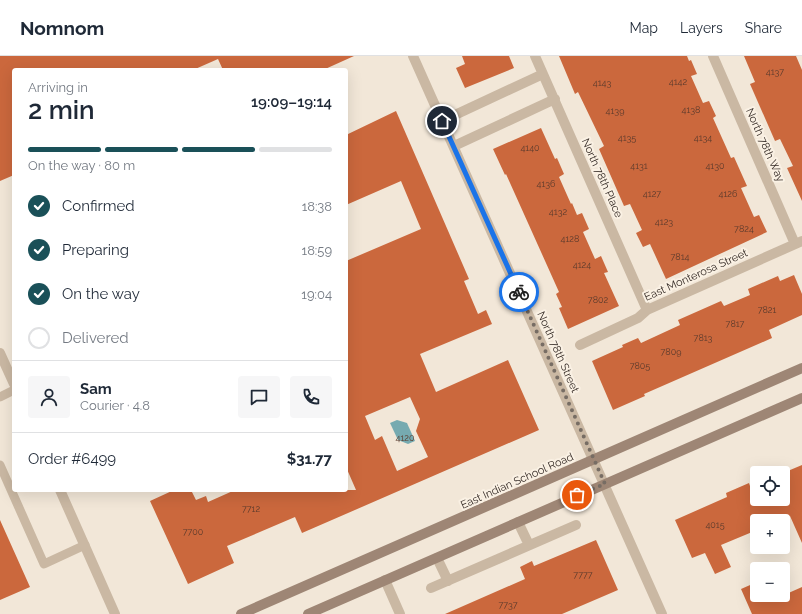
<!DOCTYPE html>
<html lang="en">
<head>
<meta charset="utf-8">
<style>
	:root { --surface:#fff; --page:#f6f6f7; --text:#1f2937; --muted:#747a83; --line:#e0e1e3; --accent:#1a5058 }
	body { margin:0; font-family:Raleway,sans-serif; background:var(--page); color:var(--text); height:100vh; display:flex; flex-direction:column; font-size:15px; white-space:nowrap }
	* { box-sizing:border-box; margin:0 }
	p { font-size:13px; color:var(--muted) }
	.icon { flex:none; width:22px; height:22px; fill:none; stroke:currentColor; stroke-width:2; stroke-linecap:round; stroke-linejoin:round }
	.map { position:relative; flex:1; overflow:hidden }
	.details { position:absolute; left:12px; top:12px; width:336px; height:424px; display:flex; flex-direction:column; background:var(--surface); border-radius:4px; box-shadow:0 4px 16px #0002 }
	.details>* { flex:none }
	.controls { position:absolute; left:750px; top:410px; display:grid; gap:8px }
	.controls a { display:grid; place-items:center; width:40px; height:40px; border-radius:4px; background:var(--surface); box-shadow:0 4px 16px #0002; font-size:20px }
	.pin { position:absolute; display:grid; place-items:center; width:34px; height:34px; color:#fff; margin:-17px; border:2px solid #fff; border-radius:50%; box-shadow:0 1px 4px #0007 }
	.courier { position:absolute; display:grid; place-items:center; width:40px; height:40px; margin:-20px; border:3px solid #1a73e8; border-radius:50%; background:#fff; color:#222; box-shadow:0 1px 5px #0007 }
	.headline em { font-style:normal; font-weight:600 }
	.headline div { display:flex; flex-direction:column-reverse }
	.headline { display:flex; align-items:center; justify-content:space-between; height:68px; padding:0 16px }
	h1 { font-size:26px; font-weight:600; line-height:30px }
	.bar { display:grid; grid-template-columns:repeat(4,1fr); gap:6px 4px; align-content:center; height:48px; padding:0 16px }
	.bar i { height:5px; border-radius:3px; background:var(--line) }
	.bar .on { background:var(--accent) }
	.bar p { grid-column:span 4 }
	.line { display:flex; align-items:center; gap:10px; padding:0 16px; border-top:1px solid var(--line) }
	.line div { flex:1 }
	.round { display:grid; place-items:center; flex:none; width:42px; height:42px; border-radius:4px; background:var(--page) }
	ol { padding:0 16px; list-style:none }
	li { display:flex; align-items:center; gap:12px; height:44px }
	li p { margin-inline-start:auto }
	li .icon { padding:4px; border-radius:50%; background:var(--accent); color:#fff; stroke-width:4 }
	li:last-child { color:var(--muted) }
	li i { width:22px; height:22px; border:2px solid var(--line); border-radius:50% }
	header { display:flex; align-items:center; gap:24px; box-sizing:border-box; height:56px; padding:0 20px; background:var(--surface); border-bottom:1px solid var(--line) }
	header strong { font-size:19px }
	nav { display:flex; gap:22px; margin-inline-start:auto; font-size:14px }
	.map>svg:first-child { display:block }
</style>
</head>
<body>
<header>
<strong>Nomnom</strong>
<nav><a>Map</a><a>Layers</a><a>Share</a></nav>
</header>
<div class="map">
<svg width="802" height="558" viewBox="0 0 802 558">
	<rect width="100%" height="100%" fill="#f2e7d8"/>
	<!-- water -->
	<path fill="#76aab0" d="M397,364L407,367L415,385L408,388L398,384L390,367Z"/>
	<!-- building -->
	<path fill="#cb683d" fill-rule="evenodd" d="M0,0H354L323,14H223L218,3L193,14H14V119L0,125Z
		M462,0H509L514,12L465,32L456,12L465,8Z
		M559,0H687L689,5L691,4L697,18L691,20L703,47L709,45L716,60L713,62L731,102L734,101L747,130L741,132L754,161L759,159L767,176L666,223L650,188L643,191L636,177L642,174L630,148L624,150L599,93L604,90L578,36L575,38Z
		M744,0H796L802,14V145L787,112L793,110L780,83L775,85L750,28L755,26Z
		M396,55L469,223L464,225L478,258L486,254L492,268L420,298L436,336L508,304L539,374L302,477L295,461L227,490L234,507L188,528L150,445L174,434H191L196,444L206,440L208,446L235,434H356L346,411V205L421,173L401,125L346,149V79ZM410,341L420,363L416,375L428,401L397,415L382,380L375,384L365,360Z
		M541,72L555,103L557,102L564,118L559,121L571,148L572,147L577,159L582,157L589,173L583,176L595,203L601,200L608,216L604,217L619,250L568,273L559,252L562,251L556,238L559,236L506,118L505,119L493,93Z
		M794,219L802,238V259L769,274L772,282L644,338L645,340L613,354L592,305L623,291L622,289L638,282L641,287L680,269L678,264L721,245L724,250L750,239L748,233L778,220L780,225Z
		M802,409V487L790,460L778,465H755L757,474L721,489L731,511L715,518L705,497L692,502L675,464L727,441L726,437L749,427L750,430L757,427V443H783V417Z
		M0,464L30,531L0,544Z
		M596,484L618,534L562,558H445L525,523L520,511L532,505L534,510Z
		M757,526V539H784L802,531V558H752L741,533Z"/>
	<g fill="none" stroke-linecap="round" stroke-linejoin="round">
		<!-- lane -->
		<path stroke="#cab8a3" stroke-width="9" d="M0,341L14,334
			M0,409L44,508L85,489"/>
		<!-- street -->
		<path stroke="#cab8a3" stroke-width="10" d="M413,0L662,558
			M535,0L647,254
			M713,0L795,188
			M442,65L543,18
			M454,90L555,43
			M580,289L638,262L647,254L802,185
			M0,297L14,328
			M60,434L115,558
			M518,466L529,489
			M437,502L448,525
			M385,524L400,558
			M431,532L576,469"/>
		<!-- secondary -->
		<path stroke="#9e8675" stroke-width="10" d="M241,558L802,312
			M308,558L802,342"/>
	</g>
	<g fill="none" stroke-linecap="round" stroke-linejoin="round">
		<!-- done -->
		<path stroke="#776d64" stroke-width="4" stroke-dasharray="0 7.2" d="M519,236L605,428L577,439"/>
		<!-- route -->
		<path stroke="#1a73e8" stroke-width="5" d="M442,65L519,236"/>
	</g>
	<g text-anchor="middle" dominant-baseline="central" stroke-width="4" stroke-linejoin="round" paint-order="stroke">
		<!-- number labels -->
		<g font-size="9" fill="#5a3a2c">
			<text x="775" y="16">4137</text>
			<text x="678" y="26">4142</text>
			<text x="602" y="27">4143</text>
			<text x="691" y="54">4138</text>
			<text x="615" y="55">4139</text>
			<text x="627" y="82">4135</text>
			<text x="703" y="82">4134</text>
			<text x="530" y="92">4140</text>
			<text x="639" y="110">4131</text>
			<text x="715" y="110">4130</text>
			<text x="546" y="128">4136</text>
			<text x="652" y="138">4127</text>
			<text x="728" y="138">4126</text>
			<text x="558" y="156">4132</text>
			<text x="664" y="166">4123</text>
			<text x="744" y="173">7824</text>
			<text x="570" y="183">4128</text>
			<text x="680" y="201">7814</text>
			<text x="582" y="209">4124</text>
			<text x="598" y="244">7802</text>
			<text x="767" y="254">7821</text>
			<text x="735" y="268">7817</text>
			<text x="703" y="282">7813</text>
			<text x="671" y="296">7809</text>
			<text x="640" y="310">7805</text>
			<text x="405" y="382">4120</text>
			<text x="251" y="453">7712</text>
			<text x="715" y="469">4015</text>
			<text x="193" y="476">7700</text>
			<text x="583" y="519">7777</text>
			<text x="508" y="549">7737</text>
		</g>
		<!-- street labels -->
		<g font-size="11" fill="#352b26" stroke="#faf1e4">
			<text transform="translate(765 89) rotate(66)">North 78th Way</text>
			<text transform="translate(602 122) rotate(66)">North 78th Place</text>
			<text transform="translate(696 219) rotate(-24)">East Monterosa Street</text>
			<text transform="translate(558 296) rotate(66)">North 78th Street</text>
			<text transform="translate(517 425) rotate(-24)">East Indian School Road</text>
		</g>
	</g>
</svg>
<div class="controls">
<a><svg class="icon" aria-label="locate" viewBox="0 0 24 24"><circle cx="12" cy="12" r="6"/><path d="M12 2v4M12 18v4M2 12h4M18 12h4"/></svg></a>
<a>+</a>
<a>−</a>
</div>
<div class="pin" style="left:577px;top:439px;background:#ea580c"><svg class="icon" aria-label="bag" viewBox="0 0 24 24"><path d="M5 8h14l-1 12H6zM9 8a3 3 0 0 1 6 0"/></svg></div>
<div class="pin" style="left:442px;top:65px;background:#1f2937"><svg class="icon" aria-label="home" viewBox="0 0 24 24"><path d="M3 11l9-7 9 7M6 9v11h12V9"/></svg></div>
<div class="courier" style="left:519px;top:236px"><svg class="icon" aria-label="bike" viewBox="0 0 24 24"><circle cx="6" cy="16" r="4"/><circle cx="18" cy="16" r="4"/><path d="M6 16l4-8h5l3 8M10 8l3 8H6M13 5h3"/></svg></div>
<section class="details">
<div class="headline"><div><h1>2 min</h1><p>Arriving in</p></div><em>19:09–19:14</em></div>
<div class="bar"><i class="on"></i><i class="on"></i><i class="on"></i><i></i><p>On the way · 80 m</p></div>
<ol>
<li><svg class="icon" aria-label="check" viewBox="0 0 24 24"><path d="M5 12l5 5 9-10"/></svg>Confirmed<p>18:38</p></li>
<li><svg class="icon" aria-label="check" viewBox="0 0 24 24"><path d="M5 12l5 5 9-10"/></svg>Preparing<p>18:59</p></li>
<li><svg class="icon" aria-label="check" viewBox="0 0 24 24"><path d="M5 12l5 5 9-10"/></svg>On the way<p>19:04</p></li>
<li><i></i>Delivered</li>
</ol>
<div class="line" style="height:72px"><a class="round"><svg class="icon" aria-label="person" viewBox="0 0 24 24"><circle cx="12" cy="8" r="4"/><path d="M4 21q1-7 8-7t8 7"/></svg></a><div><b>Sam</b><p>Courier · 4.8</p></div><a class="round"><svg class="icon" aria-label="chat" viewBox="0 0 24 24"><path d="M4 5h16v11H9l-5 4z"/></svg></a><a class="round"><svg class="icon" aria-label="phone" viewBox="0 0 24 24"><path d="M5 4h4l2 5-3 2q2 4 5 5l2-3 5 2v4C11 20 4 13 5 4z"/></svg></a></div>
<div class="line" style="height:52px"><div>Order #6499</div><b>$31.77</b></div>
</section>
</div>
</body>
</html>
